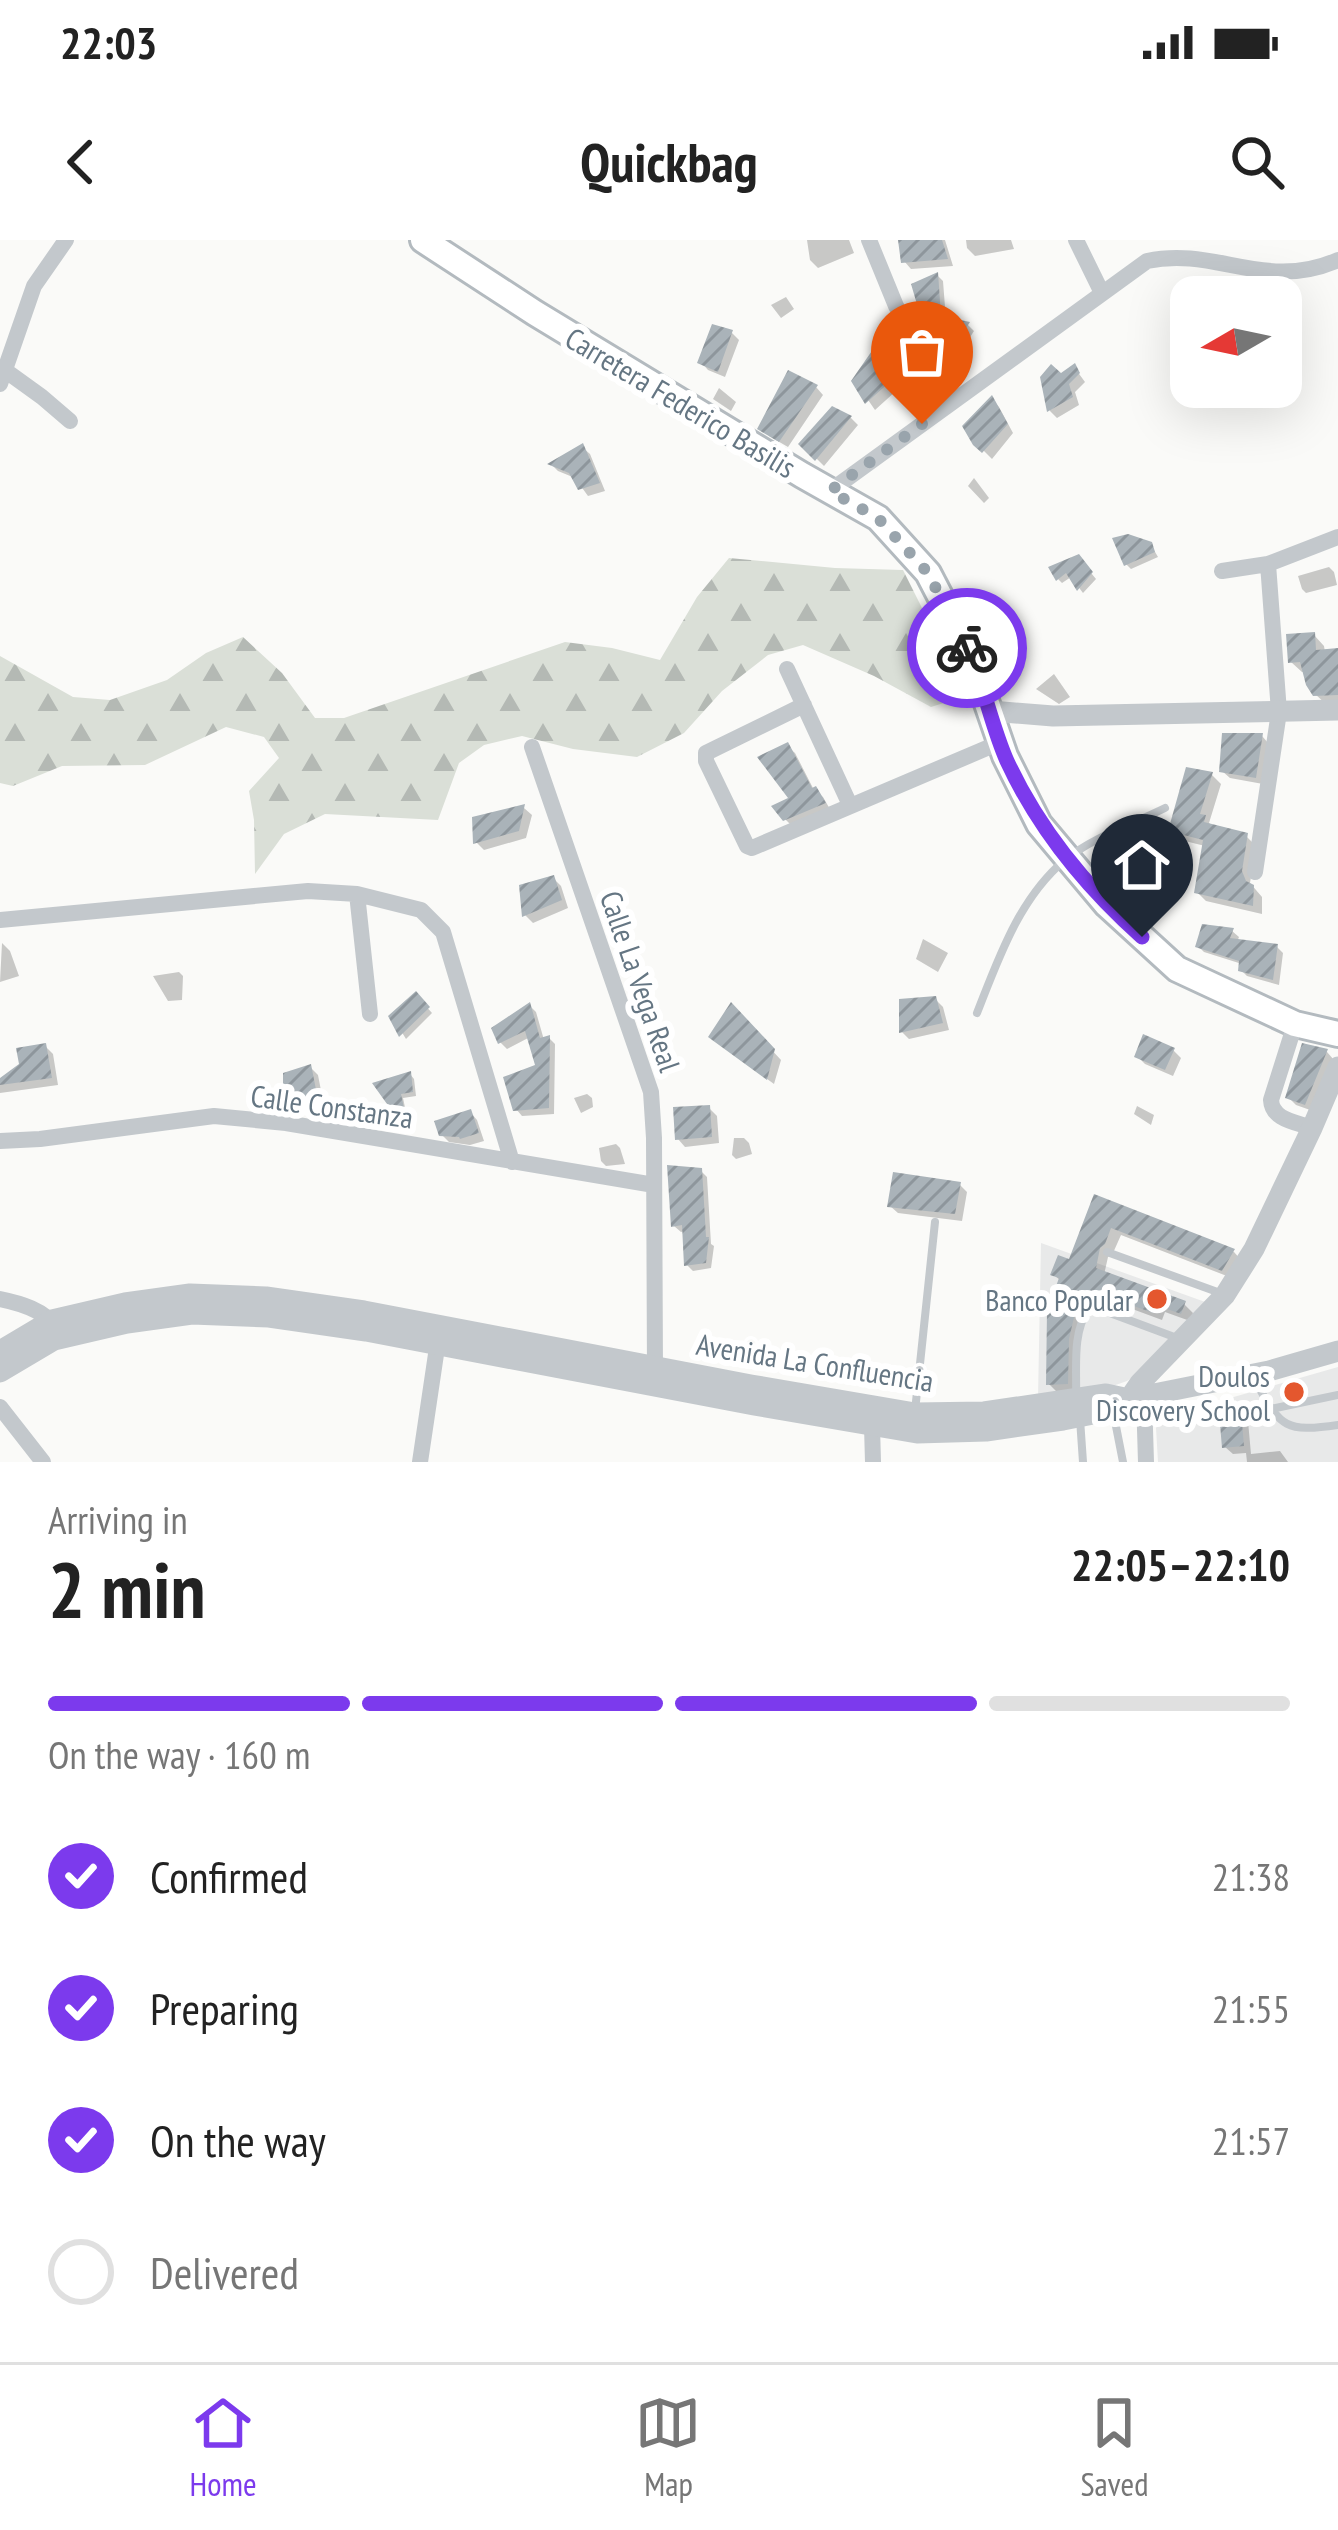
<!DOCTYPE html>
<html lang="en">
<head>
<meta charset="utf-8">
<style>
	:root { --surface:#fff; --page:#f6f6f6; --text:#222; --muted:#767676; --line:#e0e0e0; --accent:#7c3aed }
	body { margin:0; font-family:"PT Sans Narrow",sans-serif; background:var(--page); color:var(--text); height:100vh; display:flex; flex-direction:column; font-size:45px; white-space:nowrap }
	* { box-sizing:border-box; margin:0 }
	p { font-size:39px; color:var(--muted) }
	.icon { flex:none; width:66px; height:66px; fill:none; stroke:currentColor; stroke-width:2; stroke-linecap:round; stroke-linejoin:round }
	.map { position:relative; height:1222px; overflow:hidden }
	.sheet { display:flex; flex-direction:column; background:var(--surface); flex:1 }
	.sheet>* { flex:none }
	.needle { width:78px; rotate:261deg }
	.buttons { position:absolute; left:1170px; top:36px; display:grid; gap:24px }
	.buttons a { display:grid; place-items:center; width:132px; height:132px; border-radius:24px; background:var(--surface); box-shadow:0 12px 48px #0002; font-size:60px }
	.pin { position:absolute; display:grid; place-items:center; width:102px; height:102px; color:#fff; margin:-123px -51px; border-radius:50% 50% 50% 0; rotate:-45deg; box-shadow:0 0 12px #0007 }
	.pin .icon { rotate:45deg }
	.courier { position:absolute; display:grid; place-items:center; width:120px; height:120px; margin:-60px; border:9px solid #7c3aed; border-radius:50%; background:#fff; color:#222; box-shadow:0 3px 15px #0007 }
	.overview em { font-style:normal; font-weight:600 }
	.overview div { display:flex; flex-direction:column-reverse }
	.overview { display:flex; align-items:center; justify-content:space-between; height:204px; padding:0 48px }
	h1 { font-size:78px; font-weight:600; line-height:90px }
	.bar { display:grid; grid-template-columns:repeat(4,1fr); gap:18px 12px; align-content:center; height:144px; padding:0 48px }
	.bar i { height:15px; border-radius:9px; background:var(--line) }
	.bar .selected { background:var(--accent) }
	.bar p { grid-column:span 4 }
	ol { padding:0 48px; list-style:none }
	li { display:flex; align-items:center; gap:36px; height:132px }
	li p { margin-inline-start:auto }
	li .icon { padding:12px; border-radius:50%; background:var(--accent); color:#fff; stroke-width:4 }
	li:last-child { color:var(--muted) }
	li i { width:66px; height:66px; border:6px solid var(--line); border-radius:50% }
	.status { display:flex; justify-content:space-between; align-items:center; height:84px; padding:0 60px; background:var(--surface); direction:ltr }
	.status svg { height:33px; fill:currentColor }
	header { display:flex; justify-content:space-between; align-items:center; height:156px; padding:0 48px; background:var(--surface); font-size:54px; font-weight:600 }
	.dock { display:flex; justify-content:space-around; align-items:center; height:168px; border-top:3px solid var(--line); background:var(--surface); font-size:33px; color:var(--muted) }
	.dock a { display:grid; justify-items:center; gap:6px }
	.dock .selected { color:var(--accent) }
	.map>svg:first-child { display:block }
</style>
</head>
<body>
<div class="status"><b>22:03</b><svg viewBox="0 0 49 12"><path d="M0 12V9h3v3zM5 12V6h3v6zM10 12V3h3v9zM15 12V0h3v12zM26 1h20v11H26zM47 4h2v5h-2z"/></svg></div>
<header><svg class="icon" aria-label="back" viewBox="0 0 24 24"><path d="M15 5l-7 7 7 7"/></svg>Quickbag<svg class="icon" aria-label="search" viewBox="0 0 24 24"><circle cx="10" cy="10" r="6"/><path d="M15 15l6 6"/></svg></header>
<div class="map">
<svg width="1338" height="1222" viewBox="0 0 1338 1222">
	<defs>
		<pattern id="forest-firs" width="22" height="20" patternUnits="userSpaceOnUse" patternTransform="scale(3)"><rect width="22" height="20" fill="#dadfd7"/><path d="M5 1l3.5 6h-7zM16 11l3.5 6h-7z" fill="#b4b9b4"/></pattern>
		<pattern id="building-hatch" width="6" height="6" patternUnits="userSpaceOnUse" patternTransform="scale(3)"><rect width="6" height="6" fill="#aab3b9"/><path d="M-1 1l2-2M0 6l6-6M5 7l2-2" fill="none" stroke="#8e969c"/></pattern>
	</defs>
	<rect width="100%" height="100%" fill="#fafaf8"/>
	<!-- built -->
	<path fill="#e8e9e9" d="M1041,1003L1208,1063L1144,1129L1127,1141L1107,1148L1038,1158Z
		M1338,1127V1222H1158L1156,1188L1164,1177Z"/>
	<!-- forest -->
	<path fill="url(#forest-firs)" d="M729,318L835,328L903,330L966,456L931,467L874,436L803,405L768,415L722,451L684,493L637,517L573,509L522,496L484,505L459,523L438,580L325,574L284,594L255,634L254,580L249,551L279,518L264,497L226,487L145,525L62,526L13,546L0,543V416L73,457L110,460L167,440L206,413L243,397L282,433L315,478H344L565,402L612,408L660,420L697,357Z"/>
	<!-- shadow -->
	<path fill="#0003" d="M807,0H849L854,13L818,28L810,20Z
		M901,0H945L953,26L911,29L904,21Z
		M966,0H1011L1014,9L975,16L967,8Z
		M937,35L943,41L946,80L968,85L974,91L956,119L933,98Z
		M786,57L794,69L781,78L771,65Z
		M731,92L739,100L725,137L708,130L701,122Z
		M877,109L907,141L875,170L855,141Z
		M1074,127L1085,142L1075,152L1079,165L1057,178L1050,171L1043,137H1061Z
		M816,147L823,155L788,207L769,196Z
		M719,148L736,162L731,171L713,159Z
		M992,160L999,167L1013,193L992,219L976,203Z
		M833,170L851,178L858,185L824,226L802,204Z
		M582,207L590,214L605,251L588,256L575,238L558,231L552,225Z
		M974,238L989,258L984,263L968,246Z
		M1151,305L1158,317L1131,329L1126,324Z
		M1078,317L1096,339L1083,353L1071,337L1062,343L1058,339Z
		M1329,327L1334,332L1337,345L1306,353L1302,349L1298,336Z
		M1314,395L1324,406L1325,412L1338,411V465H1327L1315,454L1306,432H1302L1291,422Z
		M1054,434L1070,457L1059,464L1036,449Z
		M1262,496L1269,504L1263,544L1230,538L1222,531Z
		M787,506L795,513L814,550L823,557L831,571L793,587L785,579L793,559Z
		M1212,535L1221,544L1209,583L1213,587L1246,596L1256,606L1250,643L1262,657V674L1206,661L1197,652L1205,606L1181,600L1172,590Z
		M524,568L532,575L526,598L484,610L476,602L475,579Z
		M553,638L561,646L568,668L533,683L525,675Z
		M1232,691L1239,697L1237,702L1277,707L1283,713L1279,745L1247,736L1241,730L1242,724L1204,712L1198,706Z
		M923,699L948,713L938,732L916,719Z
		M2,703L10,711L19,736L0,742Z
		M179,732L183,736L182,760L168,761L153,736Z
		M416,755L432,773L406,799L392,776Z
		M935,759L943,767L949,790L909,799L902,792Z
		M530,766L536,772L544,800L549,798L555,804L554,874L522,876L516,869L539,827L530,797L507,809L500,802Z
		M732,767L781,820L774,844L719,804Z
		M45,806L53,814L58,845L0,853V841Z
		M1304,806L1327,812L1334,820L1313,871L1296,865L1288,857Z
		M1174,811L1181,818L1173,836L1145,824L1137,816Z
		M310,827L318,835L324,866L294,864L286,856Z
		M410,834L414,839L416,856L403,858L410,891L390,890L385,885L392,866Z
		M587,854L592,858L593,867L581,873L574,858Z
		M1137,866L1154,875L1151,885L1134,874Z
		M709,868L717,876L719,903L685,907L678,899Z
		M470,872L477,880L484,901L470,905L449,902L441,894Z
		M734,898H744L749,903L752,914L736,919L732,915Z
		M616,904L620,908L625,924L606,926L601,921L599,908Z
		M701,931L707,937L711,1004L714,1006L711,1028L693,1031L687,1025L685,991L681,992L674,986Z
		M960,945L967,952L962,981L898,973L890,966Z
		M1096,958L1234,1012L1242,1021L1232,1038L1121,995L1113,1013L1108,1017L1104,1035L1184,1064L1193,1073L1190,1081L1165,1072L1162,1080L1108,1060L1104,1068L1088,1063L1077,1109L1076,1152L1058,1153L1049,1144L1061,1041L1054,1035L1071,1022Z
		M1240,1174L1248,1181L1251,1214L1280,1211L1288,1222H1247L1246,1213L1233,1214L1225,1207Z"/>
	<!-- building -->
	<path fill="url(#building-hatch)" d="M898,0H942L948,19L901,23Z
		M938,32L941,76L970,82L948,116L931,100L924,88L911,44Z
		M712,84L733,90L718,132L697,123Z
		M876,105L902,131L865,164L851,141Z
		M1075,123L1080,133L1069,144L1073,157L1047,172L1040,137L1051,124L1061,133Z
		M788,130L818,145L779,202L757,189Z
		M992,155L1008,184L982,213L973,205L962,186Z
		M832,166L852,176L815,221L798,204Z
		M583,203L600,243L578,250L569,233L547,224Z
		M1128,294L1152,302L1155,312L1124,326L1112,298Z
		M1079,314L1093,332L1077,351L1066,333L1056,341L1048,327Z
		M1315,392L1316,410L1338,408V455L1313,456L1306,445L1300,422L1288,423L1286,394Z
		M1222,493H1263L1256,538L1219,532Z
		M788,502L812,548L816,546L826,563L783,581L771,566L788,558L757,517Z
		M1186,527L1213,532L1200,574L1206,575L1204,582L1248,593L1242,631L1246,641L1254,645L1253,666L1194,653L1203,600L1168,591Z
		M525,564L519,591L473,604L472,577Z
		M554,635L562,660L522,677L519,645Z
		M1202,684L1234,688L1230,698L1278,704L1273,740L1238,731L1239,721L1195,707Z
		M416,751L430,767L399,797L388,776Z
		M936,756L943,783L899,793V759Z
		M530,762L540,798L550,795L549,868L513,871L503,837L535,825L525,791L498,804L491,788Z
		M731,762L775,809L767,840L708,797Z
		M1143,794L1175,808L1165,830L1134,817Z
		M46,803L52,838L0,845V838L19,824L16,808Z
		M1302,803L1328,809L1305,865L1285,858Z
		M311,824L318,860L283,858V833Z
		M411,831L413,852L401,854L408,887L398,889L383,886L378,865L387,864L372,843Z
		M710,865L712,897L675,900L673,867Z
		M471,869L479,893L460,899L459,897L439,896L434,881Z
		M667,925L702,928L706,997H709L706,1023L684,1026L682,985L671,987Z
		M893,932L961,942L955,974L887,967Z
		M1094,954L1235,1009L1222,1031L1111,988L1105,1004L1100,1008L1096,1028L1186,1061L1181,1074L1156,1065L1153,1073L1098,1053L1095,1061L1079,1056L1069,1099L1068,1144L1046,1145L1047,1071L1059,1038L1050,1035L1058,1015L1069,1019Z
		M1241,1170L1244,1206L1222,1208L1219,1172Z"/>
	<g fill="none" stroke-linecap="round" stroke-linejoin="round">
		<defs>
			<path id="secondary" d="M423,0L535,73L802,235L878,278L928,333L970,414L1005,516L1039,584L1107,665L1177,729L1295,784L1338,794"/>
		</defs>
		<!-- secondary casing -->
		<use href="#secondary" stroke="#b3babf" stroke-width="30"/>
		<!-- service -->
		<path stroke="#c3c8cc" stroke-width="8" d="M977,773C998,720 1019,658 1065,620C1093,597 1133,584 1165,568
			M1107,1012L1223,1054
			M1252,1136C1280,1183 1279,1194 1338,1185
			M1076,1156C1077,1129 1072,1093 1088,1070L1099,1069L1177,1098
			M1271,1169L1338,1155
			M915,1171L935,982
			M1113,1171L1123,1222
			M1080,1179L1083,1222"/>
		<!-- minor -->
		<path stroke="#c3c8cc" stroke-width="16" d="M869,0L896,66L952,162
			M1076,0L1102,53
			M6,131L42,157L70,181
			M0,144L34,46L66,0
			M830,251L1147,21C1216,6 1265,52 1338,20
			M1222,331L1268,324L1338,297
			M787,429L850,565
			M804,465L706,513V521L747,606L752,608L1001,502
			M532,507L651,852L654,898L655,1134
			M1255,632L1279,472L1268,324
			M357,654L370,774
			M0,680L308,651L357,654L421,670L443,692L512,922
			M1295,784L1271,860C1272,880 1296,882 1312,888
			M0,901L40,899L214,876L286,883L654,945
			M0,1059C20,1063 45,1070 56,1088
			M1144,1156L1146,1222
			M0,1167L43,1222
			M872,1186L873,1222
			M420,1222L439,1094"/>
		<!-- tertiary -->
		<path stroke="#c3c8cc" stroke-width="21" d="M991,471L1053,476L1338,470
			M0,1111L52,1080L125,1063L190,1054L266,1057L364,1071L751,1145L915,1173L984,1172L1106,1154L1129,1159
			M0,1132L54,1100L127,1083L192,1074L269,1077L366,1091L754,1165L917,1193L986,1191L1063,1180L1113,1170L1129,1159L1269,1131L1338,1111
			M1129,1159L1140,1143L1225,1055L1254,1009L1312,888L1338,827"/>
		<!-- secondary -->
		<use href="#secondary" stroke="#fff" stroke-width="24"/>
	</g>
	<g fill="none" stroke-linecap="round" stroke-linejoin="round">
		<!-- done -->
		<path stroke="#99a4ac" stroke-width="12" stroke-dasharray="0 21.6" d="M922,184L830,251L878,278L928,333L967,408"/>
		<!-- route -->
		<path stroke="#7c3aed" stroke-width="15" d="M967,408C984,444 991,485 1007,521C1039,590 1086,647 1142,697"/>
	</g>
	<!-- markers -->
	<g fill="#e4572e" stroke="#fff" stroke-width="4.5">
		<circle cx="1157" cy="1059" r="12"/>
		<circle cx="1294" cy="1152" r="12"/>
	</g>
	<g text-anchor="middle" dominant-baseline="central" stroke-width="12" stroke-linejoin="round" paint-order="stroke">
		<!-- street labels -->
		<g font-size="30" fill="#657683" stroke="#fff">
			<text transform="translate(681 162) rotate(31)">Carretera Federico Basilis</text>
			<text transform="translate(641 741) rotate(71)">Calle La Vega Real</text>
			<text transform="translate(332 866) rotate(8)">Calle Constanza</text>
			<text transform="translate(815 1122) rotate(9)">Avenida La Confluencia</text>
		</g>
		<!-- poi labels -->
		<g font-size="30" fill="#657683" stroke="#fff" text-anchor="end">
			<text x="1133" y="1059">Banco Popular</text>
			<text x="1270" y="1135">Doulos<tspan x="1270" dy="34">Discovery School</tspan></text>
		</g>
	</g>
</svg>
<div class="buttons">
<a><svg class="needle" viewBox="-14 -14 28 28"><path d="M0-13l5 13h-10z" fill="#e53935"/><path d="M0 13l5-13h-10z" fill="#767676"/></svg></a>
</div>
<div class="pin" style="left:922px;top:184px;background:#ea580c"><svg class="icon" aria-label="bag" viewBox="0 0 24 24"><path d="M5 8h14l-1 12H6zM9 8a3 3 0 0 1 6 0"/></svg></div>
<div class="pin" style="left:1142px;top:697px;background:#1f2937"><svg class="icon" aria-label="home" viewBox="0 0 24 24"><path d="M3 11l9-7 9 7M6 9v11h12V9"/></svg></div>
<div class="courier" style="left:967px;top:408px"><svg class="icon" aria-label="bike" viewBox="0 0 24 24"><circle cx="6" cy="16" r="4"/><circle cx="18" cy="16" r="4"/><path d="M6 16l4-8h5l3 8M10 8l3 8H6M13 5h3"/></svg></div>
</div>
<section class="sheet">
<div class="overview"><div><h1>2 min</h1><p>Arriving in</p></div><em>22:05–22:10</em></div>
<div class="bar"><i class="selected"></i><i class="selected"></i><i class="selected"></i><i></i><p>On the way · 160 m</p></div>
<ol>
<li><svg class="icon" aria-label="check" viewBox="0 0 24 24"><path d="M5 12l5 5 9-10"/></svg>Confirmed<p>21:38</p></li>
<li><svg class="icon" aria-label="check" viewBox="0 0 24 24"><path d="M5 12l5 5 9-10"/></svg>Preparing<p>21:55</p></li>
<li><svg class="icon" aria-label="check" viewBox="0 0 24 24"><path d="M5 12l5 5 9-10"/></svg>On the way<p>21:57</p></li>
<li><i></i>Delivered</li>
</ol>
</section>
<nav class="dock">
<a class="selected"><svg class="icon" aria-label="home" viewBox="0 0 24 24"><path d="M3 11l9-7 9 7M6 9v11h12V9"/></svg>Home</a>
<a><svg class="icon" aria-label="map" viewBox="0 0 24 24"><path d="M3 6l6-2 6 2 6-2v14l-6 2-6-2-6 2zM9 4v14M15 6v14"/></svg>Map</a>
<a><svg class="icon" aria-label="saved" viewBox="0 0 24 24"><path d="M7 4h10v16l-5-4-5 4z"/></svg>Saved</a>
</nav>
</body>
</html>
